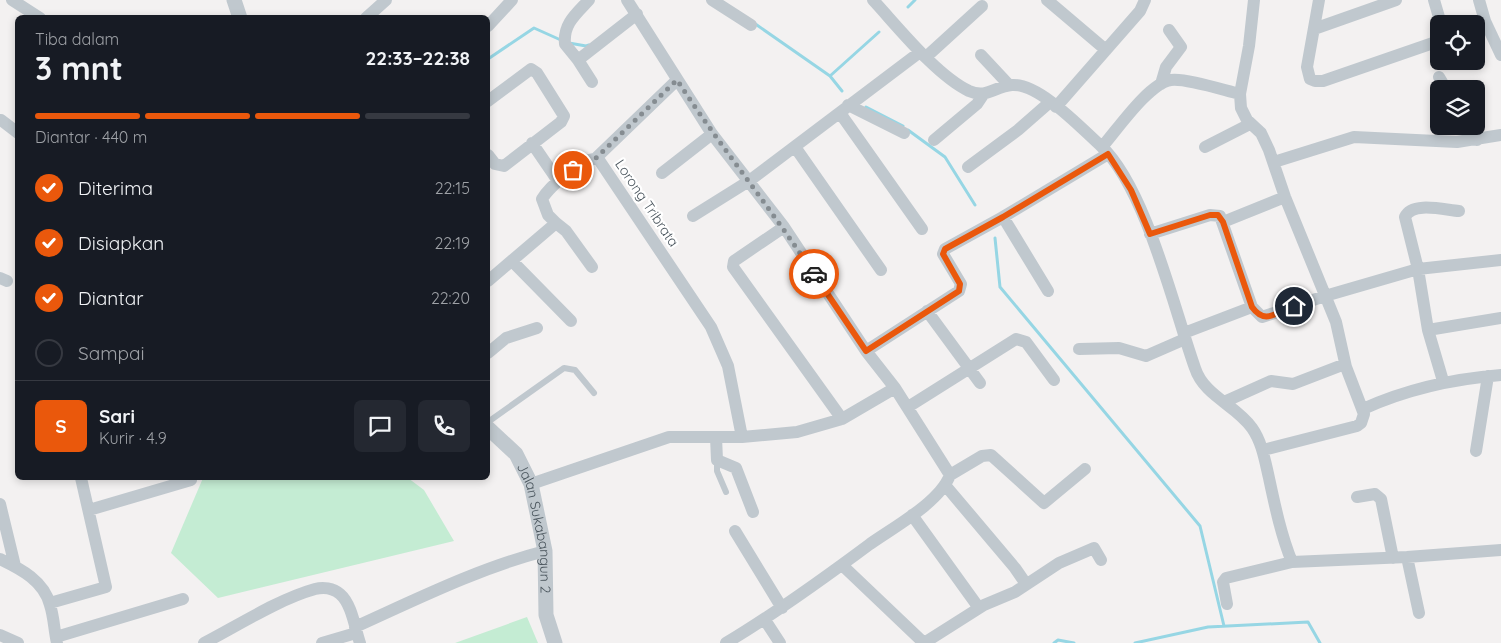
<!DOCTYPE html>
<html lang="id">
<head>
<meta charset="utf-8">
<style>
	:root { --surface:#171b24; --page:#242831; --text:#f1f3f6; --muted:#9ea1a6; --line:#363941; --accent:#ea580c }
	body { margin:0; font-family:Quicksand,sans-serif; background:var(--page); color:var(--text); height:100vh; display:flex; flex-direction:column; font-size:19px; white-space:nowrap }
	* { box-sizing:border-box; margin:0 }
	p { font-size:16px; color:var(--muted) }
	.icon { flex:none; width:28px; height:28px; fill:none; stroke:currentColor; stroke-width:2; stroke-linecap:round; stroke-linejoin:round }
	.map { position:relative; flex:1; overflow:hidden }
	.panel { position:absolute; left:15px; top:15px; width:475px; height:465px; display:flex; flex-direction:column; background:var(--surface); border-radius:8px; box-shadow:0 2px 8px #0003 }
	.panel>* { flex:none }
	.tools { position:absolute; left:1430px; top:15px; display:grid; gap:10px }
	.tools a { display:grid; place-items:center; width:55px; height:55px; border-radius:8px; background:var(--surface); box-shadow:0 2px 8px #0003; font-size:25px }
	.pin { position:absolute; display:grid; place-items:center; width:42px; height:42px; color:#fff; margin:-21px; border:2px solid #fff; border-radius:50%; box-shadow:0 1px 5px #0007 }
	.courier { position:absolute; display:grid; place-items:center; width:50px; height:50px; margin:-25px; border:4px solid #ea580c; border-radius:50%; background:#fff; color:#222; box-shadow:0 1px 6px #0007 }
	.head em { font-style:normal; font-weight:700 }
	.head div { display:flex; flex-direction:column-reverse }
	.head { display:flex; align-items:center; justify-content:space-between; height:85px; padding:0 20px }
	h1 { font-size:32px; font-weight:700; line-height:38px }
	.bar { display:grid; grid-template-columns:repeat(4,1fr); gap:8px 5px; align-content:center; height:60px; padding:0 20px }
	.bar i { height:6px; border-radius:4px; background:var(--line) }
	.bar .active { background:var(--accent) }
	.bar p { grid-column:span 4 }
	.line { display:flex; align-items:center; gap:12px; padding:0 20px; border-top:1px solid var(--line) }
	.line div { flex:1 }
	.round { display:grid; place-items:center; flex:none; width:52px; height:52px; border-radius:8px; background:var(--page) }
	ol { padding:0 20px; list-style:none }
	li { display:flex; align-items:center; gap:15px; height:55px }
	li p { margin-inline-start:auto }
	li .icon { padding:5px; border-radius:50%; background:var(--accent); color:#fff; stroke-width:4 }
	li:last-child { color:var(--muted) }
	li i { width:28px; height:28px; border:2px solid var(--line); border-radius:50% }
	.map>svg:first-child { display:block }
</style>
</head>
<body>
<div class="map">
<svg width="1501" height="643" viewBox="0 0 1501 643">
	<rect width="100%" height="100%" fill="#f3f1f1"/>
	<!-- green -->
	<path fill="#c4ecd3" d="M203,478H408L424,490L454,541L218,598L171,553Z
		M527,617L538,643H455Z"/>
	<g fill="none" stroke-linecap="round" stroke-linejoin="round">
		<!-- stream -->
		<path stroke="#96d6e4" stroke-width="3" d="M908,7L915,0
			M754,23L830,76L842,91
			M569,43L586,46L589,45
			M488,59L534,28L563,41
			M830,76L879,32
			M866,107L903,126
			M908,130L945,157L975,205
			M995,238L1000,287L1200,526L1224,626
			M1054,643L1058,640L1074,643
			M1135,643L1208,627L1308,622L1320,643"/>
		<!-- service -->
		<path stroke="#c0c8ce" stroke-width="6" d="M488,422L564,368L575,370L594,393
			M717,460V471L726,492"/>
		<!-- minor -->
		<path stroke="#c0c8ce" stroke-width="12" d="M12,0L40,18
			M589,0C576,14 563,24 565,44L578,60L637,14
			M627,0L712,134L784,227L866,351L895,388L950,475C940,502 894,527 870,544C823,579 776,613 726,643
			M712,0L751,25
			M873,0C898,27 936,75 969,91C987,99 995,86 1012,85C1039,83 1081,128 1101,146C1146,188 1174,309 1195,368C1204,396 1236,405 1252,428C1262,442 1265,461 1269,478C1275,506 1281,535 1292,562
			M1047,0L1106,50
			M1254,0L1249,46L1240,94L1241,108L1247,120L1261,133L1269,150L1285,197L1336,322L1346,367L1364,414L1361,423L1357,426L1263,450
			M1319,0L1307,67L1310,79L1315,81H1323L1433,43L1439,38
			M1434,0L1441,24
			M1479,0L1485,21L1501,55
			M366,18L386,0
			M488,26L512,0
			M1314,29L1396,0
			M981,55L1009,85
			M926,57L982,6
			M578,60L592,82
			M1439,77L1446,89
			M1161,84L1166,67L1181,47L1169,30
			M488,101L531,69L537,73L564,116L561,122L504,166L495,164L488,155
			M848,105L904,133
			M1056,107L1140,11L1145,0
			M840,113L922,229
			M1,120L18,133
			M1469,126L1477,140
			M934,140L977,104L983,95
			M532,143L558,181
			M795,147L881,270
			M1102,147C1117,130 1149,83 1171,80C1186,78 1223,90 1240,94
			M1205,147L1250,124
			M596,158L677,80
			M1274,162L1354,137L1457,142L1501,135
			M968,167L1018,130L1050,102
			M662,173L712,134
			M693,216L749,181L920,52
			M1003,217L1048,291
			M1223,222L1285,197
			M556,223L566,231L592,267
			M784,227L734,261L733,267L842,419
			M1150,234L1210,215L1220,216L1252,307L1262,317L1325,296L1418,269L1501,260
			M512,261L571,321
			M0,278L7,281
			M488,281L556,223L548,215L542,199C549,187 586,153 599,160L711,327L728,366L742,437
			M927,311L980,383
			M1428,330L1501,318
			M1184,333L1252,307
			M1079,349L1119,348L1146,356L1185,339
			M866,351L959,291L961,284L943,254L945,249L1003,217L1108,154
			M488,353L506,338L537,328
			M1443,381L1428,330L1418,269L1405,217C1412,201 1445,210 1459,211
			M1224,402L1271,381L1293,384L1345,364
			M908,407L1016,339L1026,342L1054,380
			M1363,409C1407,389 1452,379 1501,375
			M716,437L717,460L736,468L753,512
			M1476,451L1488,376
			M950,475L982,456L991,455L1044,503L1085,469
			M531,484L669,437H742L797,432L842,419L895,388
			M945,485L1015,568L1026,584
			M1357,497L1375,494L1381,499L1393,558
			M0,504L15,566
			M89,510L191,480
			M912,515L979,608
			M735,531L782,608
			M1407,557L1419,613
			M0,559C21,569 44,581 50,605C54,617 54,630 57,643
			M842,565L924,643L984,605L1015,592L1059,563L1094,548L1101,560
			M50,603L106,587L81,478
			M1227,604L1223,582L1226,578L1292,562L1407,557L1501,550
			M765,620L780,643
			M355,627C417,599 479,568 545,551
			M0,635L18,643
			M56,637L183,599
			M204,643C237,626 279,599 315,589C323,587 333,588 340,594C352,604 355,629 360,643
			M322,643L356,633"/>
		<!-- tertiary -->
		<g stroke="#c0c8ce" stroke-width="15">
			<path d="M234,0L240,18"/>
			<path id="s1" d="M488,428L516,454L531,484L545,551L546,615L555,643"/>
		</g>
	</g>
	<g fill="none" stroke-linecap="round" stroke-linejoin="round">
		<!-- done -->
		<path stroke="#858c91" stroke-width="5" stroke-dasharray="0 9" d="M573,170L588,159L596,158L677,80C720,146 770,207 814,274"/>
		<!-- route -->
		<path stroke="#ea580c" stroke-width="6" d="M814,274L866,351L959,291L960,284L943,254L945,249L1003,217L1108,154L1131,190L1150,234L1210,215H1218L1223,222L1252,307C1265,325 1275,313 1294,306"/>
	</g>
	<g text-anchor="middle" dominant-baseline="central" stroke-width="4.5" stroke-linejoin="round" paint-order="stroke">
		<!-- street labels -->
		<g font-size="14" fill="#4a555d" stroke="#fff">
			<text transform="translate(647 203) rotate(56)">Lorong Tribrata</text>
			<text stroke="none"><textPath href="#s1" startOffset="116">Jalan Sukabangun 2</textPath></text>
		</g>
	</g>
</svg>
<div class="tools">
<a><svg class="icon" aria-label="locate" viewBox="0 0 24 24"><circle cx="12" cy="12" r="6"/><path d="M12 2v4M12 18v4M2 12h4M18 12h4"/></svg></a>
<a><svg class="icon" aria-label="layers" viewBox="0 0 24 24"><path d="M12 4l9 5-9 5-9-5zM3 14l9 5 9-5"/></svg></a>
</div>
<div class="pin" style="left:573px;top:170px;background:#ea580c"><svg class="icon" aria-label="bag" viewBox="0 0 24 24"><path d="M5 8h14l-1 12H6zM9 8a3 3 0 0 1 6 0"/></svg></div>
<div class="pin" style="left:1294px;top:306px;background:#1f2937"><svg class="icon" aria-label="home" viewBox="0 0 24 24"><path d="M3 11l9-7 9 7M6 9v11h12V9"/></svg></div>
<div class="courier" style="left:814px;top:274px"><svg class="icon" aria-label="car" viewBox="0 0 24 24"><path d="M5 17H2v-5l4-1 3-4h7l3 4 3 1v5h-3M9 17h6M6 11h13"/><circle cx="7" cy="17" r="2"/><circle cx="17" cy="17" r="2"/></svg></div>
<section class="panel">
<div class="head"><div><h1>3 mnt</h1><p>Tiba dalam</p></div><em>22:33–22:38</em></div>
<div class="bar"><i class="active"></i><i class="active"></i><i class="active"></i><i></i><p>Diantar · 440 m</p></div>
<ol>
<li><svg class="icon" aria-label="check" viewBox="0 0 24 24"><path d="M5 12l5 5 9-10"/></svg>Diterima<p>22:15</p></li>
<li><svg class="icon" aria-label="check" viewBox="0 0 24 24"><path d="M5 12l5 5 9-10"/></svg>Disiapkan<p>22:19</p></li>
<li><svg class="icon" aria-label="check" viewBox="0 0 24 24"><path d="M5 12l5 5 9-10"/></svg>Diantar<p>22:20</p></li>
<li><i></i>Sampai</li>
</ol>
<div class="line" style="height:90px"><b class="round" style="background:var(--accent);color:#fff">S</b><div><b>Sari</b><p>Kurir · 4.9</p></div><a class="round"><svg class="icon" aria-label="chat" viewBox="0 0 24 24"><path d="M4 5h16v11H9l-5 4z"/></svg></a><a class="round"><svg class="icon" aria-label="phone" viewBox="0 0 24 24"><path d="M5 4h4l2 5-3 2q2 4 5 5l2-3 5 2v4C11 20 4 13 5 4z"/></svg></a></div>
</section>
</div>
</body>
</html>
